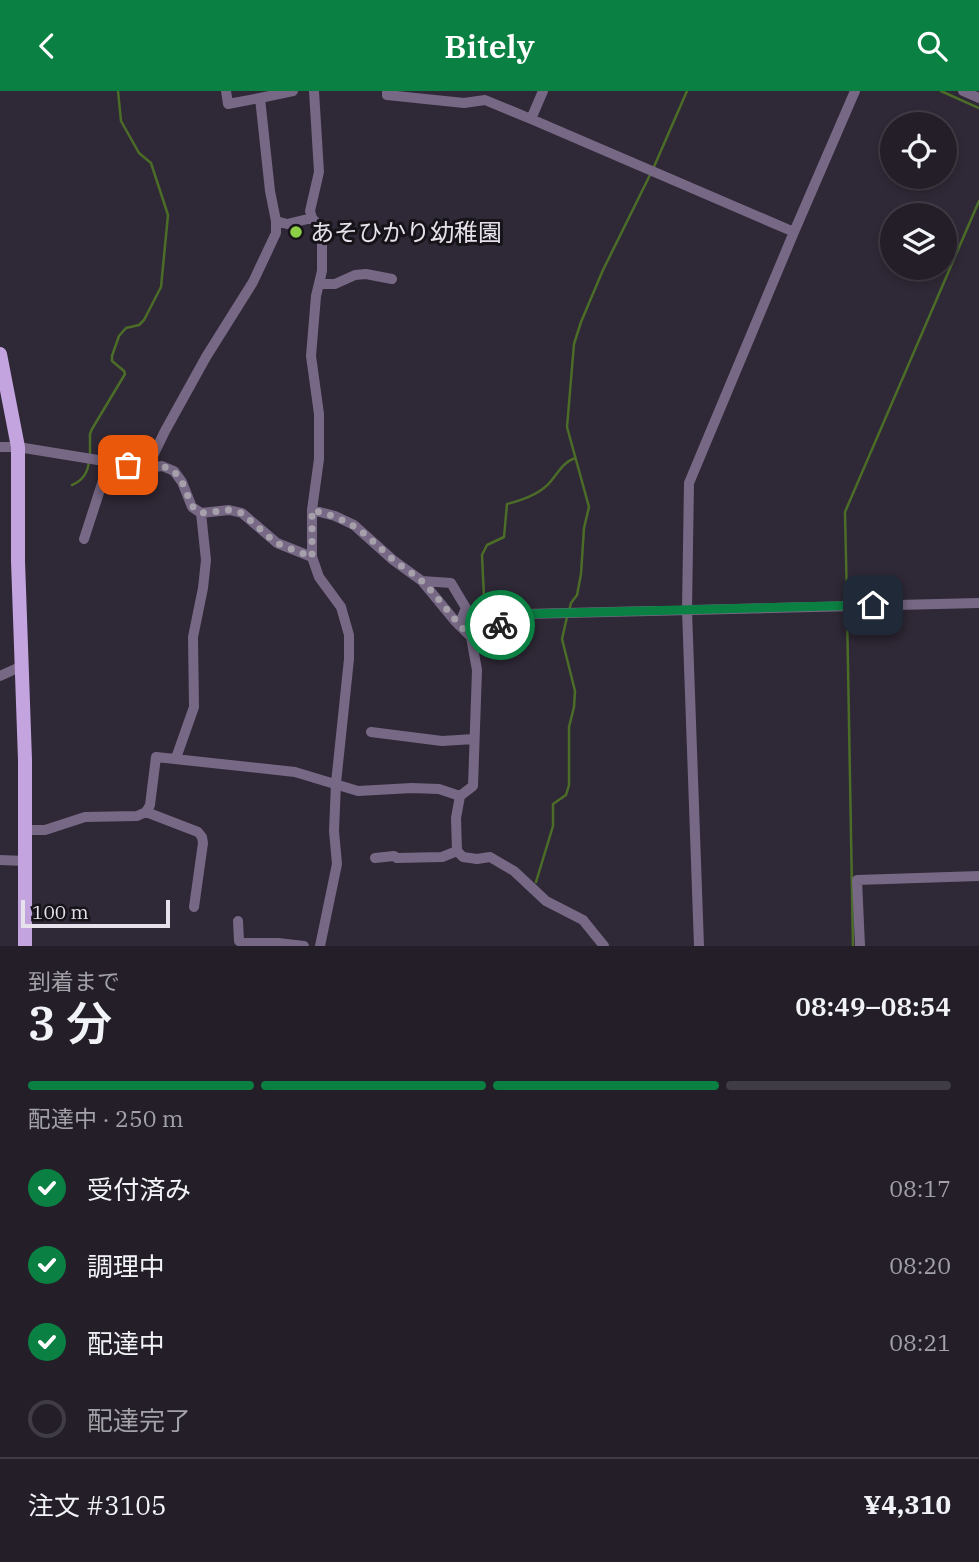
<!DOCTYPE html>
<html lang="ja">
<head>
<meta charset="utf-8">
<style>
	:root { --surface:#231e28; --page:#2b2730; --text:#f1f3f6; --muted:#a3a2a8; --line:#403c45; --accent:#0b8043 }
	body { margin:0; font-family:"IBM Plex Serif","Noto Sans JP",serif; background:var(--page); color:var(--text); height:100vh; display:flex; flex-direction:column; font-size:26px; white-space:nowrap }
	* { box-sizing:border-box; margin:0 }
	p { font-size:23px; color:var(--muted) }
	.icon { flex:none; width:38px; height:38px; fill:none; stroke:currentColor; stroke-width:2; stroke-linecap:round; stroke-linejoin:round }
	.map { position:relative; height:855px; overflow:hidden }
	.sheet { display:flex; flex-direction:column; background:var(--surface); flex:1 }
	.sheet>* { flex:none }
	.buttons { position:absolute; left:880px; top:21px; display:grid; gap:14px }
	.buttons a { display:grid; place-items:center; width:77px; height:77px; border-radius:50%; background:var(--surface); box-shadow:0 4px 10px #0003,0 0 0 2px var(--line); font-size:35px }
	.scale { position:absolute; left:21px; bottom:18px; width:149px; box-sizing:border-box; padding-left:7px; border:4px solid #e6e1ea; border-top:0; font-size:19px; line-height:24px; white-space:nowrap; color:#e6e1ea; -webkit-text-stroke:5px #161319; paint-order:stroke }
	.pin { position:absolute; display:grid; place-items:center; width:60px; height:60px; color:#fff; margin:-30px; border-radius:14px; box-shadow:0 4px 10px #0006 }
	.courier { position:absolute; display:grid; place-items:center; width:70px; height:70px; margin:-35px; border:5px solid #0b8043; border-radius:50%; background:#fff; color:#222; box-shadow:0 2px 9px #0007 }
	.head em { font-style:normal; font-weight:600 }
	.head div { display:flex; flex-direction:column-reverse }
	.head { display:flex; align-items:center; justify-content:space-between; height:119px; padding:0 28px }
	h1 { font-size:46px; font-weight:600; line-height:52px }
	.bar { display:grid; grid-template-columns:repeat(4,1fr); gap:10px 7px; align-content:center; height:84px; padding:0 28px }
	.bar i { height:9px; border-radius:5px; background:var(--line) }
	.bar .on { background:var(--accent) }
	.bar p { grid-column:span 4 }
	.line { display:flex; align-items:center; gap:18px; padding:0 28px; border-top:2px solid var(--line) }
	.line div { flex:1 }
	ol { padding:0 28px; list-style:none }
	li { display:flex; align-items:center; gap:21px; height:77px }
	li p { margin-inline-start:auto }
	li .icon { padding:7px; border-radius:50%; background:var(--accent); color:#fff; stroke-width:4 }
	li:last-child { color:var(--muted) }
	li i { width:38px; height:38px; border:4px solid var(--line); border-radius:50% }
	header { display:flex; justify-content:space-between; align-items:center; height:91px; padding:0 28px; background:var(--accent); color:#fff; font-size:32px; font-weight:600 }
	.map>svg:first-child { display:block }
</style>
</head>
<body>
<header><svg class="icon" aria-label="back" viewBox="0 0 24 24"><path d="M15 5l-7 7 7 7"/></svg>Bitely<svg class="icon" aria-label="search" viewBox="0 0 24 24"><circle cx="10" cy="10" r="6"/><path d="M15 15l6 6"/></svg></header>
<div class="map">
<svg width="979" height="855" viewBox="0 0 979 855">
	<rect width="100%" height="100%" fill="#2f2836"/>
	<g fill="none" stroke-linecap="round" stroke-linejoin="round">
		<!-- stream -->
		<path stroke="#4b6d28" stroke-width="2.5" d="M941,0L979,17
			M653,78L687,0
			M90,363V343L92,338L125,283L124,280L112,270V265L119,245L126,237L139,234L144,229L161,196L168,124L151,72L139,62L121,30L118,0
			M72,394C82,390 88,381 89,370
			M847,512L845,421L979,110
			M847,519L853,855
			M569,520L571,512L577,504L581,483L584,437L589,416L567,336L574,253L581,231L603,179L650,84
			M481,530L485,528L482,464L487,454L504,446L507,413C523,409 541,403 551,390C559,381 562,372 575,367
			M536,791L553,735V713L566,704L569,694V636L574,616L575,600L562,548L567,526"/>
		<!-- street -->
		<path stroke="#776885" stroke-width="10" d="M226,0L228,13L260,7
			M314,0L319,81L310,120L312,127L322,139V180L316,205L311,265L319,323V368L312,419V466L319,486L341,516L349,544V568L336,692L334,740L337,773L320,855
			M387,0V4L464,12L485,9L531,28
			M543,0L531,28L794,141
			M963,0L979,7
			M276,130L287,133L312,127
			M319,193H335L355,184L366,183L392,188
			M0,356H18L147,377L162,375L174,380L182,391L192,416L201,422L206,469L203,497L193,546L194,616L176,667
			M147,377L165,340L206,266L253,191L276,142V130L270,100L260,7L293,0
			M312,419L335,425L354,434L393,469L422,490L455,530L471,546L477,579L473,695L460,705L456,727L457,760L463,766L477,768L490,766L514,780L546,810L583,829L604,855
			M201,422L229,419L242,422L277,452L312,466
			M84,448L109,371
			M422,490L451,492L466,517L459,534
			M471,546L525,523L979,512
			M0,585L22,575
			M371,641L442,650L474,648
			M146,721L198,741L202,746L203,752L194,816
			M25,739H45L85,726L137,725L146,721L150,714L156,666L295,681L358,700L412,697L439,698L460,705
			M375,767L394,765L397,767L442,766L457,760
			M0,769L25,770
			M238,830L239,850L243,852H278L304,855
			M699,855L687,519L689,392L794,141L855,0
			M860,855L857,789L979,785"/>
		<!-- primary -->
		<path stroke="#c3a4df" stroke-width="14" d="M0,263L18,356V470L25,669V855"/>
	</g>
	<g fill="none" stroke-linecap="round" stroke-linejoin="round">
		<!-- done -->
		<path stroke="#a6a0ab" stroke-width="7" stroke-dasharray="0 12.6" d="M128,374L147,377L162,375L174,380L182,391L192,415L201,422L229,419L242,422L276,452L312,466V419C352,429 361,439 390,466C401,476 414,482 425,493C441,510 454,529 471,546L500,534"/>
		<!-- route -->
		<path stroke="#0b8043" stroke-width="9" d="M500,534L525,523L873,514"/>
	</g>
	<!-- markers -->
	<circle fill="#8cce45" stroke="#161319" stroke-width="2.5" cx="296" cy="141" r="7"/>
	<g text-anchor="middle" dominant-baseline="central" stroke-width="6" stroke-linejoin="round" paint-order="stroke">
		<!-- poi labels -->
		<g font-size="24" fill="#e6e1ea" stroke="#161319" text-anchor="start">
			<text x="310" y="141">あそひかり幼稚園</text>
		</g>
	</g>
</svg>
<div class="buttons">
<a><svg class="icon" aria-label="locate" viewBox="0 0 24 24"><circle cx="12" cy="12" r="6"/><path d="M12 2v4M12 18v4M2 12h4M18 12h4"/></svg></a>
<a><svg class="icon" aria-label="layers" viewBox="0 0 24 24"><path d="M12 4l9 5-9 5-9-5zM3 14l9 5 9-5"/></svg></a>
</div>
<div class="scale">100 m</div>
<div class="pin" style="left:128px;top:374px;background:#ea580c"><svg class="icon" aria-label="bag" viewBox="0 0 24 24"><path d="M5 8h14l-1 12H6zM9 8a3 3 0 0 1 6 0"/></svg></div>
<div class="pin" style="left:873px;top:514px;background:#1f2937"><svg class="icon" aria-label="home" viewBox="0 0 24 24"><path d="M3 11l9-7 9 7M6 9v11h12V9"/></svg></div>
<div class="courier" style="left:500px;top:534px"><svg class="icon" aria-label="bike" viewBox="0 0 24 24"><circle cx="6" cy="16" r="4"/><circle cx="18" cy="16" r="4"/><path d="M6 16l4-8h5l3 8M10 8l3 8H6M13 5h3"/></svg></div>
</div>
<section class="sheet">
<div class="head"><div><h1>3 分</h1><p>到着まで</p></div><em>08:49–08:54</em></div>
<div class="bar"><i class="on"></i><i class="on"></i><i class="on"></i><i></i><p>配達中 · 250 m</p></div>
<ol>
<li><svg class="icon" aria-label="check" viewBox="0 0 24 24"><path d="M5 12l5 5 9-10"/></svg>受付済み<p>08:17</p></li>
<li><svg class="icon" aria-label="check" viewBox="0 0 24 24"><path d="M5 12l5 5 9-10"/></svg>調理中<p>08:20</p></li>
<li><svg class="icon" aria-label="check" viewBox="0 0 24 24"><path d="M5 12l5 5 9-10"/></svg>配達中<p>08:21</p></li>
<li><i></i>配達完了</li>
</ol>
<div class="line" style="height:91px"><div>注文 #3105</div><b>¥4,310</b></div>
</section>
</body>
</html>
